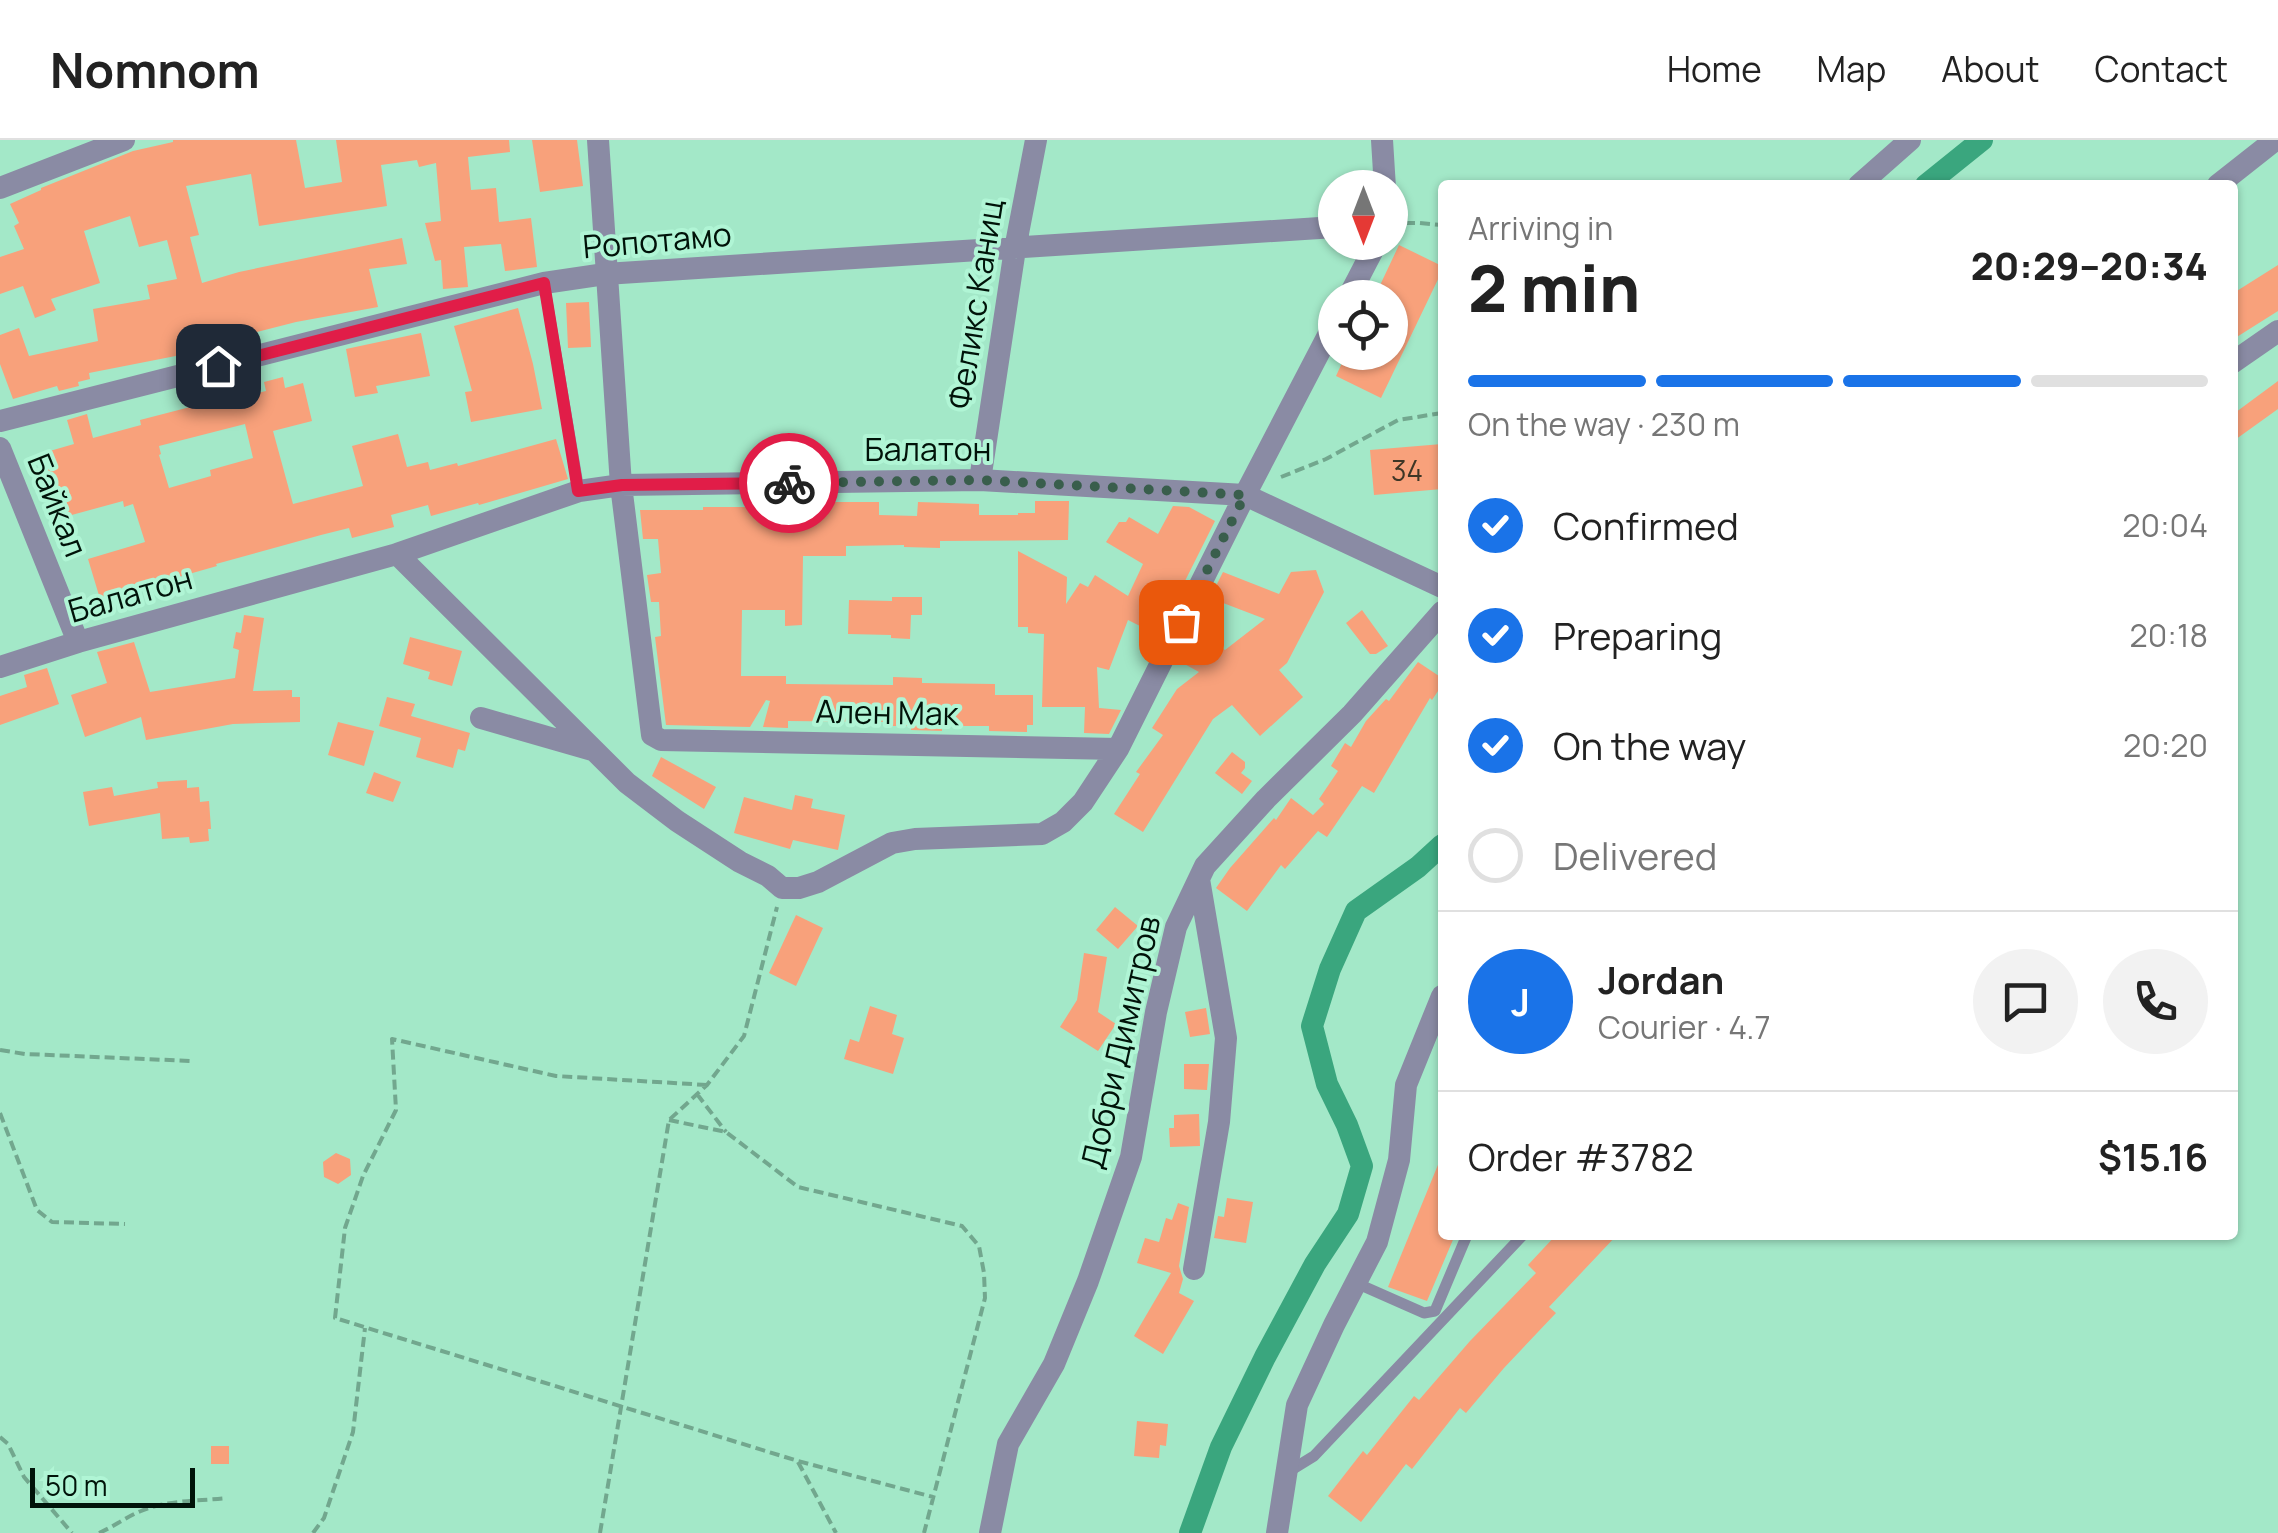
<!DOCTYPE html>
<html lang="en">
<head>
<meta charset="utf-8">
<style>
	:root { --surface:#fff; --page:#f2f2f2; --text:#222; --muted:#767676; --line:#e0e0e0; --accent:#1a73e8 }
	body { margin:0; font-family:Manrope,sans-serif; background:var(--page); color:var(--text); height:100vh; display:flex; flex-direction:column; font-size:38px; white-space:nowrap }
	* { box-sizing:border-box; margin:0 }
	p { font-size:32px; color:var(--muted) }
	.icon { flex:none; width:55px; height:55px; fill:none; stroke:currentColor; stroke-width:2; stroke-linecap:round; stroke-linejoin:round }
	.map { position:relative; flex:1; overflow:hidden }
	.drawer { position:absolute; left:1438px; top:40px; width:800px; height:1060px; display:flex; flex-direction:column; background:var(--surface); border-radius:10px; box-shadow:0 2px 8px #0004 }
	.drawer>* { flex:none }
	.needle { width:65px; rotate:180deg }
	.fabs { position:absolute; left:1318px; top:30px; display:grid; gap:20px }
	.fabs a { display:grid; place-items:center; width:90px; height:90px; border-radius:50%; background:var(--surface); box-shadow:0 2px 8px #0004; font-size:50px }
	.scale { position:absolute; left:30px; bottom:25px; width:165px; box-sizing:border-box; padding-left:10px; border:5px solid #001309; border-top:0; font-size:28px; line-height:35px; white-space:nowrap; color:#001309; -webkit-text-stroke:8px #b0f5d5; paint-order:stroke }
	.pin { position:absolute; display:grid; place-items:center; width:85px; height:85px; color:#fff; margin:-42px; border-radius:20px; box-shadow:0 5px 15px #0006 }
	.courier { position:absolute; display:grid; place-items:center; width:100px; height:100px; margin:-50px; border:8px solid #e11d48; border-radius:50%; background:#fff; color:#222; box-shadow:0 2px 12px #0007 }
	.headline em { font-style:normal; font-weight:800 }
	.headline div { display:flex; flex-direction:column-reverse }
	.headline { display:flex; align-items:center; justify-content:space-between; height:170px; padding:0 30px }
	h1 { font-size:65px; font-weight:800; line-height:75px }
	.bar { display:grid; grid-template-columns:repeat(4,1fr); gap:15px 10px; align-content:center; height:120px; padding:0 30px }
	.bar i { height:12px; border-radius:8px; background:var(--line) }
	.bar .on { background:var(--accent) }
	.bar p { grid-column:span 4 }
	.line { display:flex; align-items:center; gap:25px; padding:0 30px; border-top:2px solid var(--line) }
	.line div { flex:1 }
	.round { display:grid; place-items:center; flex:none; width:105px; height:105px; border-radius:52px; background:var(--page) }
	ol { padding:0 30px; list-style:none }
	li { display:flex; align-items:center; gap:30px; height:110px }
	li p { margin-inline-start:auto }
	li .icon { padding:10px; border-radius:50%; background:var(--accent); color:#fff; stroke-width:4 }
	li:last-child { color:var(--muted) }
	li i { width:55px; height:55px; border:5px solid var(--line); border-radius:50% }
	header { display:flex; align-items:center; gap:60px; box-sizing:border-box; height:140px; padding:0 50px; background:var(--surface); border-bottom:2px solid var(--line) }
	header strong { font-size:48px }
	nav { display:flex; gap:55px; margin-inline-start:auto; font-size:35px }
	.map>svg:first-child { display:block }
</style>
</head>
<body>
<header>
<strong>Nomnom</strong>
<nav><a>Home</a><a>Map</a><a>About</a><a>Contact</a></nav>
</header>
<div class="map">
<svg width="2278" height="1393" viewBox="0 0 2278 1393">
	<rect width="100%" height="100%" fill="#a3e8c8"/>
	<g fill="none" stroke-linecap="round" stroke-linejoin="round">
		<!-- canal -->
		<path stroke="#3aa67e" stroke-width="22" d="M1926,45L1982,0
			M1190,1393L1221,1307L1265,1217L1315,1124L1348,1074L1362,1026L1347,985L1327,944L1312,886L1330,829L1356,771L1418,727L1442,705"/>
	</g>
	<!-- building -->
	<path fill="#f8a17b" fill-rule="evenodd" d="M173,0H296L305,48L342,42L336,0H509L510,12L468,17L471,50L496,48L499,82L531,78L537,127L505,131L501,104L464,107L468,147L443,149L441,120L435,121L425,83L441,81L436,23L419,27L417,20L381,25L387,66L259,86L251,34L186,46L199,95L190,97L202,143L239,132L402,98L407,124L369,129L378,167L296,182L234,198L235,201L196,212L89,233L90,239L78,242L79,246L59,251L57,246L13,259L0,224V195L19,188L29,216L98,201L93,169L150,159L147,145L177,139L167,100L139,107L130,76L84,91L100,143L51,159L56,170L35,178L23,146L0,154V117L24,109L14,86L19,83L10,64L41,50V48L133,11L173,2Z
		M532,0H577L583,46L540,52Z
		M1399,105L1442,126V131L1381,258L1336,236L1347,212H1390V158H1374Z
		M2278,125V171L2232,200V154Z
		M589,162L591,207L568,208L566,163Z
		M518,168L533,224L542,269L471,282L465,252L472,251L454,186Z
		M421,193L430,236L376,246L378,253L355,257L346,209Z
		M283,237L285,248L303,243L312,281L273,291L293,364L363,346L352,306L398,294L407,327L428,322L430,330L457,323L458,326L556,299L568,339L479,365L478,363L431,376L428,365L391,375L394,387L352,398L349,388L321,395L216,424L217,426L161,442V444L101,462L88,419L145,402L133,364L124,367L123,361L57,379L45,337L42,338L36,315L74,304L67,280L87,274L93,298L141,285L140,280L194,266L193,263L215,257L216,262L266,251L264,242ZM245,284L253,318L210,330L211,336L169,348L159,315L161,314L159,306Z
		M2278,241V269L2232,302V275Z
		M1442,304V349L1374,355L1370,310Z
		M1035,361H1069L1068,400L940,401V408L904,407V405L846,406V416H803L802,485L785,486V470H742L741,536H786V544L893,545V537L922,538V543L995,544V555H1033V585H1027V592L989,591V586H942V591L911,590V586H891V582L788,581V588L763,587L770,561L766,560L750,587L666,585L655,497L661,496L659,462H651L647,435L661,433L658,399H643L640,370H703V367H741L789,368V371H830V362H879V375L917,376L918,362L979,364V375H1018V373H1035Z
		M1173,366L1189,367L1215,381L1158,495L1128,480L1109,530L1097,527L1099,568L1089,567L1121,570L1109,594L1084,593L1085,567H1042L1044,494L1028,493V487H1018V411L1067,437L1066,464L1080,443L1088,447L1095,435L1128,456L1143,424L1106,402L1119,382H1126L1129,377L1158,394Z
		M1316,430L1324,452L1287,523L1279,530L1303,557L1260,596L1232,565L1213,579L1143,692L1114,674L1140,634L1136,632L1163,595L1152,588L1177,549L1199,532L1179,521L1193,493L1225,510L1265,479L1210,458L1223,432L1279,454L1291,432Z
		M892,457H922V475H911L910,499L891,498V495L848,494L849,460L892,461Z
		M1362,470L1388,506L1376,514H1370L1346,483Z
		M244,475L264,478L253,551L292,550V557H300V582L233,584L146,600L141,577L85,597L71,555L107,543L97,512L134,502L150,552L235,538L239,510L233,508L236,492L241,493Z
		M410,497L462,511L452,546L428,539L430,532L403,524Z
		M1418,522L1442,538V545L1432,560L1430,558L1374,653L1362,646L1327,697L1318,691L1285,729L1281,725L1247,771L1216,748L1230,728L1274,678L1276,680L1291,658L1313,675L1324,664L1319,659L1338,631L1331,626L1345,603L1351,607L1366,581L1386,559L1389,561Z
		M47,528L59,564L0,585V556L27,547L24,535Z
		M387,557L415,564L411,576L470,593L465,611L458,609L453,628L416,617L421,598L379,586Z
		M338,582L374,591L364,626L328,615Z
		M1232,612L1245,622V628L1241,633L1252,641L1242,654L1215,633Z
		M661,617L716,647L704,669L652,636Z
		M374,632L401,642L393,662L366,653Z
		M187,640V648L199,647L200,662L209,661L211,689H208L209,701L190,703L189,697L162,699L160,673L89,686L83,652L112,647L114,656L158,648L157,642Z
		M795,655L813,659L811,668L845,675L838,710L793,700L790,709L734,693L744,657L792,670Z
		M1115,767L1138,786L1118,809L1096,790Z
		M796,775L823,788L796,846L769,833Z
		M1084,813L1107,817L1098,872L1116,884L1098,911L1060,887L1077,860Z
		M870,866L897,875L892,894L904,898L893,934L844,919L850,899L859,902Z
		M1206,868L1210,894L1190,897L1185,872Z
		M1184,924H1209L1207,950L1184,949Z
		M1199,974L1200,1006L1170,1007L1169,988H1174V975Z
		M336,1013L350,1019L351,1035L338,1044L324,1037L323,1022Z
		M1442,1015V1095H1455L1427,1161L1388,1147Z
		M1227,1058L1253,1062L1246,1103L1214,1098L1218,1076L1224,1077Z
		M1178,1063L1189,1067L1179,1126L1183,1139L1179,1153L1194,1161L1163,1214L1134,1196L1171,1133L1137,1123L1145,1098L1159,1102L1166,1078L1172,1080Z
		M1556,1095H1617L1549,1167L1556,1173L1504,1228L1466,1273L1460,1268L1412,1329L1406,1324L1361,1382L1328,1356L1363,1311L1367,1315L1414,1256L1419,1260L1470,1201L1536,1133L1528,1125Z
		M1137,1281L1168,1284L1166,1306L1160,1305L1159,1318L1134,1316Z
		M211,1306H229V1324H211Z"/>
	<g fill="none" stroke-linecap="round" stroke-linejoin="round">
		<!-- path -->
		<path stroke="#72a78e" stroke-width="4" stroke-dasharray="10 5" stroke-linecap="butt" d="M1390,83H1419L1442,85
			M1281,337L1326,319L1398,280L1442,273
			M0,910L25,914L192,921
			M707,945L556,936L392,899L396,970L363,1036L345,1088L335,1178L798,1321L933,1357
			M697,954L726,992
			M0,973L37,1070L52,1082L125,1084
			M669,980L726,992L798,1047L962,1086L979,1106L984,1133L985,1158L924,1393
			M0,1297L8,1304L24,1337L72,1393
			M798,1322L836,1393
			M99,1393C113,1387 126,1377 141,1371C166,1360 200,1361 227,1358
			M313,1393L324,1378L353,1292L365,1188
			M600,1393L669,980L707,945L744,896L777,767"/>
		<!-- service -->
		<path stroke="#8a8ba4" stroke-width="11" d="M544,143L579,351
			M1356,1143L1424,1173L1435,1171L1467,1095
			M1288,1332L1314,1316L1523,1095"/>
		<!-- minor -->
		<path stroke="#8a8ba4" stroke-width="22" d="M598,0L621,345L652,595L661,600L1118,609
			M1382,0L1385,48
			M1859,45L1910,0
			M2218,45L2275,0
			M0,48L124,0
			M1348,158L1377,102
			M2232,223L2278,191
			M0,281L544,143L605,134L1335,87
			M0,308L78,502
			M980,340L1015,109L1036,0
			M397,414L627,643L677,681L740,722L768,736L782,748H799L818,742L892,703L915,699L1042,694L1063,682L1083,662L1118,609L1245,355L1335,182
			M0,527L78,502L397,414L579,351L621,345L980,340L1245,355L1442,447
			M481,578L592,610
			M1194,1129L1219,982L1226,898L1199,739
			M990,1393L1008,1304L1054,1224L1088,1141L1131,1017L1156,872L1176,787L1205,726L1266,659L1352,574L1442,472
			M1277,1393L1297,1265L1334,1185L1377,1102L1399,1020L1406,945L1442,856"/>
	</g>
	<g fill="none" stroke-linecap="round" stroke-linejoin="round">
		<!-- done -->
		<path stroke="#395e4c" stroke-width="10" stroke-dasharray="0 18" d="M789,343L980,340L1245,355L1181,482"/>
		<!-- route -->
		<path stroke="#e11d48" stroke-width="12" d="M218,226L544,143L578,351L622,345L789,343"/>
	</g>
	<g text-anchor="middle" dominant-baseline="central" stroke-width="8" stroke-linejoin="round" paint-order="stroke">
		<!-- number labels -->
		<g font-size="28" fill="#3e3626">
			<text x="1407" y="330">34</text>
		</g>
		<!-- street labels -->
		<g font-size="32" fill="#001309" stroke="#b0f5d5">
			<text transform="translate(657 100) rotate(-5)">Ропотамо</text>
			<text transform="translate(975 164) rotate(-81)">Феликс Каниц</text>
			<text x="928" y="309">Балатон</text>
			<text transform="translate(58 365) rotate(68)">Байкал</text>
			<text transform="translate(130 454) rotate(-16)">Балатон</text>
			<text transform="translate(887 572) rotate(1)">Ален Мак</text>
			<text transform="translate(1120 902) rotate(-77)">Добри Димитров</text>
		</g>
	</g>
</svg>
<div class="fabs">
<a><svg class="needle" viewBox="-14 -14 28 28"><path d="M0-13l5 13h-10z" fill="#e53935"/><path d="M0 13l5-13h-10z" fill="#767676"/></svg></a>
<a><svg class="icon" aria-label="locate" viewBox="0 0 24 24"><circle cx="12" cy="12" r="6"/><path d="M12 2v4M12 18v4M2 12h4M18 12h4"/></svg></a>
</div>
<div class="scale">50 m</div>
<div class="pin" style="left:1181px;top:482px;background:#ea580c"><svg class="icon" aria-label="bag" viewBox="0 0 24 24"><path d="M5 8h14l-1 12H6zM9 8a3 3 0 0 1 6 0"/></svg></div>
<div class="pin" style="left:218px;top:226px;background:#1f2937"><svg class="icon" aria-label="home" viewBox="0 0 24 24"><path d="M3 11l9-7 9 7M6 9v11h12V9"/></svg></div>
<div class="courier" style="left:789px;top:343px"><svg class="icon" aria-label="bike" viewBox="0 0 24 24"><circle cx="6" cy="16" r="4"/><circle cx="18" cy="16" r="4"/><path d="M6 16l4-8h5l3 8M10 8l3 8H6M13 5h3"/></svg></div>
<section class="drawer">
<div class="headline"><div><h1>2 min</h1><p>Arriving in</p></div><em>20:29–20:34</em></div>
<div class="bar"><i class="on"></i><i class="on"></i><i class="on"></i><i></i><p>On the way · 230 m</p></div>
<ol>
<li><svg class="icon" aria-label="check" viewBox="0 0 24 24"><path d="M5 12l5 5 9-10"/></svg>Confirmed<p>20:04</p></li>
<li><svg class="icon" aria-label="check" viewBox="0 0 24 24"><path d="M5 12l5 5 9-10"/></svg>Preparing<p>20:18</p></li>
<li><svg class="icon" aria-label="check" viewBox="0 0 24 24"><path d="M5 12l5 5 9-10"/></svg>On the way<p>20:20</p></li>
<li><i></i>Delivered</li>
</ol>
<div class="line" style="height:180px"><b class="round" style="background:var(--accent);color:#fff">J</b><div><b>Jordan</b><p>Courier · 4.7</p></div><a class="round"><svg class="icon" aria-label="chat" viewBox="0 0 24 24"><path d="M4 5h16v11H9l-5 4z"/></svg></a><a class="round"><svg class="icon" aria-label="phone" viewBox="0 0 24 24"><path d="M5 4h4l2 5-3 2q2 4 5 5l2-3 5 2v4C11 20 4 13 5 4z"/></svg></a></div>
<div class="line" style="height:130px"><div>Order #3782</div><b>$15.16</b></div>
</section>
</div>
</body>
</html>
